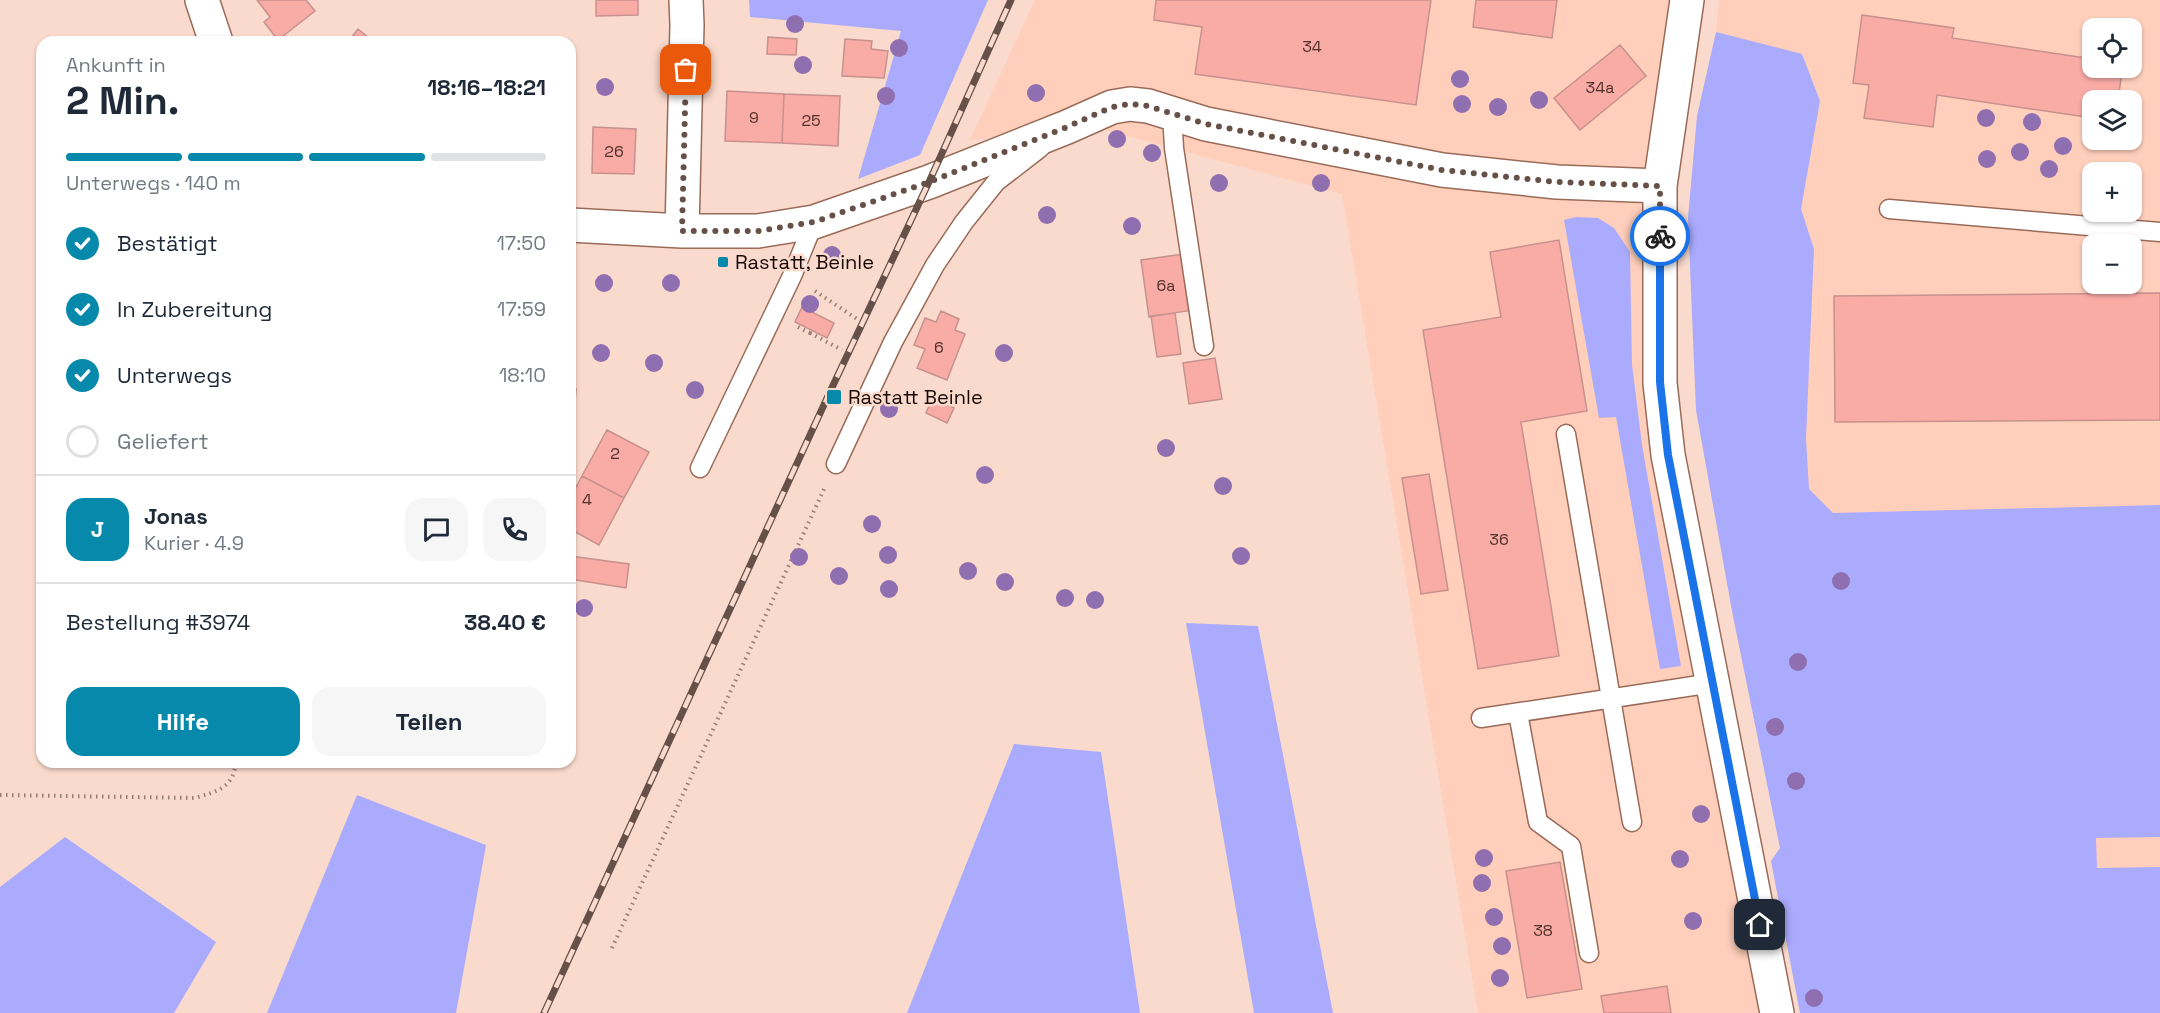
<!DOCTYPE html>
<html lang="de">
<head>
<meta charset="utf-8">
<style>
	:root { --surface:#fff; --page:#f6f6f7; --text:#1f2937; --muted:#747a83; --line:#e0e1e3; --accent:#0689aa }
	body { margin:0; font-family:"Space Grotesk",sans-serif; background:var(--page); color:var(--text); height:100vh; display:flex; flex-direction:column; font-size:22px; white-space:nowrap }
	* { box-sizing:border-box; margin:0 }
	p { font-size:20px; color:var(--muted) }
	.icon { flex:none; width:33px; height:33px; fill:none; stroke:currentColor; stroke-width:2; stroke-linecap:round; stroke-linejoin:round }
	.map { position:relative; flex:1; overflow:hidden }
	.sheet { position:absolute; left:36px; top:36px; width:540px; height:732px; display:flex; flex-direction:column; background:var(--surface); border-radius:18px; box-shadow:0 2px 4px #0004 }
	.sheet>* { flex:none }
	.controls { position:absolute; left:2082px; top:18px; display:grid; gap:12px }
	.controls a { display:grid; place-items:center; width:60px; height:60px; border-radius:12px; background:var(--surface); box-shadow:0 2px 4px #0004; font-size:30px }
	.pin { position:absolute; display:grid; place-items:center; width:51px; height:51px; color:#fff; margin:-26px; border-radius:12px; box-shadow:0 3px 9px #0006 }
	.courier { position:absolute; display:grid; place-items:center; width:60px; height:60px; margin:-30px; border:4px solid #1a73e8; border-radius:50%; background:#fff; color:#222; box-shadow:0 2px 8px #0007 }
	.headline em { font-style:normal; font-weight:800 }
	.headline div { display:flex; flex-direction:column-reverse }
	.headline { display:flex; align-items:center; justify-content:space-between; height:102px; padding:0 30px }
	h1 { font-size:39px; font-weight:800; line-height:45px }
	.bar { display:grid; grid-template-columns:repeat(4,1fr); gap:9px 6px; align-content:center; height:72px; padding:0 30px }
	.bar i { height:8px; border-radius:4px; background:var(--line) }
	.bar .active { background:var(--accent) }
	.bar p { grid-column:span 4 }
	.line { display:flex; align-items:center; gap:15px; padding:0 30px; border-top:2px solid var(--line) }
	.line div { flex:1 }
	.round { display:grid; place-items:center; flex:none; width:63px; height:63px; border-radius:18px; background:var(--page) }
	ol { padding:0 30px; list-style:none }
	li { display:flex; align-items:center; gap:18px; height:66px }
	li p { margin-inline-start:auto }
	li .icon { padding:6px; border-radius:50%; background:var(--accent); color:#fff; stroke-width:4 }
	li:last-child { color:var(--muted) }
	li i { width:33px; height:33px; border:3px solid var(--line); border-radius:50% }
	.primary-button { display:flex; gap:12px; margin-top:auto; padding:12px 30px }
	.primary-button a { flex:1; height:69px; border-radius:18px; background:var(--accent); color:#fff; font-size:24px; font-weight:800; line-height:69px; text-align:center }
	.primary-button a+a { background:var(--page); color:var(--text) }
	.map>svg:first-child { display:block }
</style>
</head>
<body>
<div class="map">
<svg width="2160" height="1013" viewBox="0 0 2160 1013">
	<rect width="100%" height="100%" fill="#fadacd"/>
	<!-- built -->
	<path fill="#ffcfbb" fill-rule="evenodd" d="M1035,0H1677L1650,381L1770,1013H1478L1342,194L1090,126L970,140Z
		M1719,0H2160V1013H1800L1771,861L1780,848L1732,611L1696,410L1688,219L1697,116L1716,32ZM2092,28H2132V68H2092ZM2092,100H2132V140H2092ZM2092,172H2132V212H2092ZM2092,244H2132V284H2092Z"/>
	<!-- green -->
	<path fill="#ababfe" d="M749,0H988L920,155L858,179L901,31L750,17Z
		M1716,32L1802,54L1820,101L1801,209L1814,249L1806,439L1809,489L1833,513L2160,505V837L2096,838L2097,868L2160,867V1013H1800L1771,861L1780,848L1732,611L1696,410L1688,218L1697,116Z
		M1576,217L1598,218L1614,228L1630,252L1632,365L1642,445L1681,666L1660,669L1616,417L1599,418L1564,220Z
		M1186,623L1258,626L1333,1013H1254Z
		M1014,744L1101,752L1140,1013H907Z
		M357,795L486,845L456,1013H267Z
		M65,837L216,942L174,1013H0V887Z"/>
	<!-- building -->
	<path fill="#f9aba6" stroke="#c7918d" stroke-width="1.5" d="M257,0H306L315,11L278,40L264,22L270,17Z
		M596,0H638V15L596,16Z
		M1156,0H1431L1416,105L1195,74L1202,27L1154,20Z
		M1476,0H1557L1552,38L1473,27Z
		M1862,15L1954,28L1952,38L2092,59V68H2108V70L2122,72L2118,100H2092V118L1937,95L1933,127L1864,118L1869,85L1853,83Z
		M358,29L374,42H348Z
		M768,37L797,39L796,55L767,54Z
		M845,39L872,41L871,49L888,51L884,78L842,76Z
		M1620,45L1646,76L1580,130L1554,98Z
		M727,91L784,94L782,143L725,141Z
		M784,94L840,96L838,146L782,143Z
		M593,127L636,129L634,174L592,173Z
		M1559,240L1587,411L1521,422L1559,656L1478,669L1423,330L1501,317L1490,252Z
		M1184,254L1193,310L1149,317L1141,260Z
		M2160,293V420L1835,422L1834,296Z
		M802,307L834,323L827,338L795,322Z
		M941,311L959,319L955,330L965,334L947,380L917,368L925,349L914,345L925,318L936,322Z
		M1175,313L1181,354L1157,357L1151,316Z
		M1215,358L1222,399L1189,404L1183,363Z
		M570,372H572L571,389H576L574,416L570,415Z
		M933,397L954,408L947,423L926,413Z
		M607,430L649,452L624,498L582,476Z
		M1429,474L1448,590L1421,594L1402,478Z
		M582,476L624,498L599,545L570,529V499Z
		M570,556L629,564L626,588L570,579Z
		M1560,862L1582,989L1527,998L1506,871Z
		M1667,986L1671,1013H1604L1601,996Z"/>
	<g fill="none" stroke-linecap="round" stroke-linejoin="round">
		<defs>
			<path id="lane" d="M1172,114L1174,148L1204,346
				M1889,209L2160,232
				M1566,434L1632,822
				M836,464L893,342L935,265L964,222L996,182L1040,148
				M700,468L792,276L814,222
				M1518,713L1538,822L1571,846L1589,953
				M1481,718L1713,683"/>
			<path id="street" d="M202,0L216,42
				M1687,0L1660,186V383L1668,455L1777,1013
				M570,225L682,231H758L814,222L929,182L1067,127L1112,107L1130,104L1148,106L1206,124L1442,170L1557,182L1660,186
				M682,231L687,25L686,0"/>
		</defs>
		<!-- lane casing -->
		<use href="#lane" stroke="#996b58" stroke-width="21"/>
		<!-- street casing -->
		<use href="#street" stroke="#996b58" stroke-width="36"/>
		<!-- path -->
		<path stroke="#977e75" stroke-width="4" stroke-dasharray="1.5 4.5" stroke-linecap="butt" d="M815,291L857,319
			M798,327L810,333L811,330
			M810,333L842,350
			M0,795L195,798C217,791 233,789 236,762
			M612,948L825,487"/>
		<!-- lane -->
		<use href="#lane" stroke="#fff" stroke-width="18"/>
		<!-- street -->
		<use href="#street" stroke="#fff" stroke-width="33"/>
		<defs>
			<path id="rail" d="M544,1013L828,396L929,182L1011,0"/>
		</defs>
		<!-- rail casing -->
		<use href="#rail" stroke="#665149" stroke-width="7"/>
		<!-- rail -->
		<use href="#rail" stroke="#fadacd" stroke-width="4.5" stroke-dasharray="14" stroke-linecap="butt"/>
	</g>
	<!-- trees -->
	<g fill="#8f6faf">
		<circle cx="795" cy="24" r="9"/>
		<circle cx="899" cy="48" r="9"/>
		<circle cx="803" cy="65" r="9"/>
		<circle cx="1460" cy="79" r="9"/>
		<circle cx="605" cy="87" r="9"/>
		<circle cx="1036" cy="93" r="9"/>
		<circle cx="886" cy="96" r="9"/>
		<circle cx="1539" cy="100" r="9"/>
		<circle cx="1462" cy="104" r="9"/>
		<circle cx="1498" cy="107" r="9"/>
		<circle cx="1986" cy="118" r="9"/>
		<circle cx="2032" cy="122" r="9"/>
		<circle cx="1117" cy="139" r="9"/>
		<circle cx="2063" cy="146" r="9"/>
		<circle cx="2020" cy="152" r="9"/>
		<circle cx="1152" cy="153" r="9"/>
		<circle cx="1987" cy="159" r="9"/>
		<circle cx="2049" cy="169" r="9"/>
		<circle cx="1219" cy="183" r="9"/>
		<circle cx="1321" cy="183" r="9"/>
		<circle cx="1047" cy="215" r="9"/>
		<circle cx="1132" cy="226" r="9"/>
		<circle cx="832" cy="255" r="9"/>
		<circle cx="604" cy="283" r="9"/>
		<circle cx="671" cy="283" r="9"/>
		<circle cx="810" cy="304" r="9"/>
		<circle cx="601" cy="353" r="9"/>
		<circle cx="1004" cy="353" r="9"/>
		<circle cx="654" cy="363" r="9"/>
		<circle cx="695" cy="390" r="9"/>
		<circle cx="889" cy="409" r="9"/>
		<circle cx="1166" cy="448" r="9"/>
		<circle cx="985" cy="475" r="9"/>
		<circle cx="1223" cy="486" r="9"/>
		<circle cx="872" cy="524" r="9"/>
		<circle cx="888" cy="555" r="9"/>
		<circle cx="1241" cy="556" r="9"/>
		<circle cx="799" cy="557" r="9"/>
		<circle cx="968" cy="571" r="9"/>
		<circle cx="839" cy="576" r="9"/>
		<circle cx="1841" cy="581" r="9"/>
		<circle cx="1005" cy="582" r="9"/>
		<circle cx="889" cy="589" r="9"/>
		<circle cx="1065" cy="598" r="9"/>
		<circle cx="1095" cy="600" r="9"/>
		<circle cx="584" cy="608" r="9"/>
		<circle cx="1798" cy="662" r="9"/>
		<circle cx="1775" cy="727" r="9"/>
		<circle cx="1796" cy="781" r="9"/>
		<circle cx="1701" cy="814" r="9"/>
		<circle cx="1484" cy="858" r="9"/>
		<circle cx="1680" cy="859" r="9"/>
		<circle cx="1482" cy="883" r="9"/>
		<circle cx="1494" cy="917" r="9"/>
		<circle cx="1693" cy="921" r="9"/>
		<circle cx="1502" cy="946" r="9"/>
		<circle cx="1500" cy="978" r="9"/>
		<circle cx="1814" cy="998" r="9"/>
	</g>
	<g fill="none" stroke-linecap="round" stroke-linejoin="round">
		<!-- done -->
		<path stroke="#665149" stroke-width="6" stroke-dasharray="0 10.8" d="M686,70L682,231H758L814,222L929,182L1067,127L1112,107L1130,104L1148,106L1206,124L1442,170L1557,182L1660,186V236"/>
		<!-- route -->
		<path stroke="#1a73e8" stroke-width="8" d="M1660,236V382L1668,455L1760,925"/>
	</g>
	<!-- markers -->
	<g fill="#0689aa" stroke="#fadacd" stroke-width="2">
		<rect x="717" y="256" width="12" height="12" rx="3"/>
		<rect x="826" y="389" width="16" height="16" rx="3"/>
	</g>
	<g text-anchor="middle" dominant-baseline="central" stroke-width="5" stroke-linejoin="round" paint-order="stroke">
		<!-- number labels -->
		<g font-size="16" fill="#50302b">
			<text x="1312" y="46">34</text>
			<text x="1600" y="87">34a</text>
			<text x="754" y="117">9</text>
			<text x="811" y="120">25</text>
			<text x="614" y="151">26</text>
			<text x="1166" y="285">6a</text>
			<text x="939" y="347">6</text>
			<text x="615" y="453">2</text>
			<text x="587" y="499">4</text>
			<text x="1499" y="539">36</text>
			<text x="1543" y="930">38</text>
		</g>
		<!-- poi labels -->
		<g font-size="20" fill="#170702" stroke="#fadacd" text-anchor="start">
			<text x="735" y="262">Rastatt, Beinle</text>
			<text x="848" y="397">Rastatt Beinle</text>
		</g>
	</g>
</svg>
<div class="controls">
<a><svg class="icon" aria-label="locate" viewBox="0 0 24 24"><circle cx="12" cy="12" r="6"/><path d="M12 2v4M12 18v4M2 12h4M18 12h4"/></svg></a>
<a><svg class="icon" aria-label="layers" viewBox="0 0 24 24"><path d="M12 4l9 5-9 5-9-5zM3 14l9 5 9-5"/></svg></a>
<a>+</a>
<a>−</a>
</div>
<div class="pin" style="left:686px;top:70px;background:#ea580c"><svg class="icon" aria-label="bag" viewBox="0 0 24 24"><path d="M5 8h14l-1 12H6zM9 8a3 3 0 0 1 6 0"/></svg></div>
<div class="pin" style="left:1760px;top:925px;background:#1f2937"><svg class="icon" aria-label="home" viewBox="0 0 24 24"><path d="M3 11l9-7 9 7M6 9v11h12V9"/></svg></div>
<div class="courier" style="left:1660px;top:236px"><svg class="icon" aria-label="bike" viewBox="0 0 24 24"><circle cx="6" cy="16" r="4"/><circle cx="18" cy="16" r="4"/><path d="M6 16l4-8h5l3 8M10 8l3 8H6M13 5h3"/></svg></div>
<section class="sheet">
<div class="headline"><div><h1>2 Min.</h1><p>Ankunft in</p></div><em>18:16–18:21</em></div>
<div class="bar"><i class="active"></i><i class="active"></i><i class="active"></i><i></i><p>Unterwegs · 140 m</p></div>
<ol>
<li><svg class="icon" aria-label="check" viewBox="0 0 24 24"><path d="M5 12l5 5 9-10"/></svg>Bestätigt<p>17:50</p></li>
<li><svg class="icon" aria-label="check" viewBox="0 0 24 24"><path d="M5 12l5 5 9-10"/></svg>In Zubereitung<p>17:59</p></li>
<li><svg class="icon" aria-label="check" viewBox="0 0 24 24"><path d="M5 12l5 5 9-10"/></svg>Unterwegs<p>18:10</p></li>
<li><i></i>Geliefert</li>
</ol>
<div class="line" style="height:108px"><b class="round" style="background:var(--accent);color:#fff">J</b><div><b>Jonas</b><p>Kurier · 4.9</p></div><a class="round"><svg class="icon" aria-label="chat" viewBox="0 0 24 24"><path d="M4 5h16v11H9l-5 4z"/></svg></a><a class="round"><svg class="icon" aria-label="phone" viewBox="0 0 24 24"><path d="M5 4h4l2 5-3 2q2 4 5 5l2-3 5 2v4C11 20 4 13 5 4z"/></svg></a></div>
<div class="line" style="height:78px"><div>Bestellung #3974</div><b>38.40 €</b></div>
<div class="primary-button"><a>Hilfe</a><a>Teilen</a></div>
</section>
</div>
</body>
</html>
